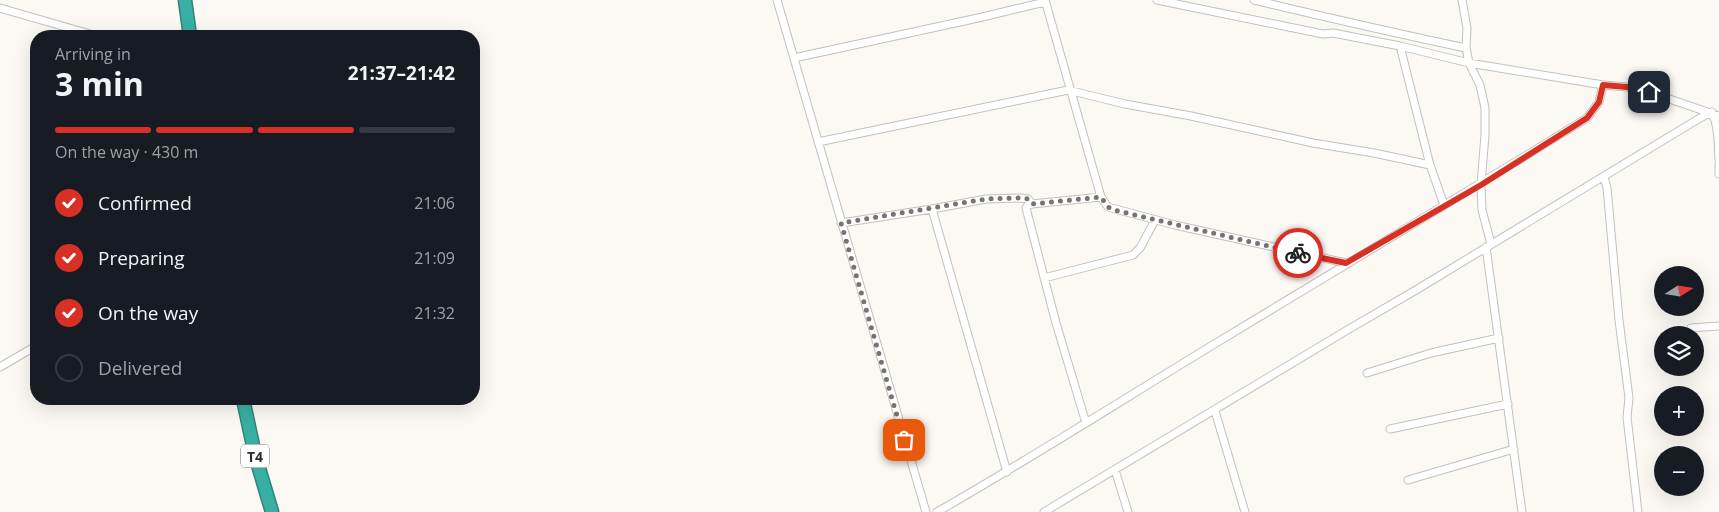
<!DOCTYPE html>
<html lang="en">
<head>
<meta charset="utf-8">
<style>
	:root { --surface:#171b24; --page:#242831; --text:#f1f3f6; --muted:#9ea1a6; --line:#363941; --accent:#d93025 }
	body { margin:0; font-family:"Open Sans",sans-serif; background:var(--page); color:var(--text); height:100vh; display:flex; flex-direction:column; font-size:19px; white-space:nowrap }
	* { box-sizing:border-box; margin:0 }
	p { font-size:16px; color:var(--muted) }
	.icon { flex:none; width:28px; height:28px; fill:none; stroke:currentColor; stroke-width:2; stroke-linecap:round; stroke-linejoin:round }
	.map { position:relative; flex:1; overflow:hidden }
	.sheet { position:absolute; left:30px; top:30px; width:450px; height:375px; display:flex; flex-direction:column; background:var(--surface); border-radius:20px; box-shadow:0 5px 20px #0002 }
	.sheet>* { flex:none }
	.needle { width:32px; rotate:78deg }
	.fabs { position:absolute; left:1654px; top:266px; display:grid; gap:10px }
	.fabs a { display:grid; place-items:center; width:50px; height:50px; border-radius:50%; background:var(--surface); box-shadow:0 5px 20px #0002; font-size:25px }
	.pin { position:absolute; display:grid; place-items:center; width:42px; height:42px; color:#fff; margin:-21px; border-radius:10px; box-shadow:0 2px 8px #0006 }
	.courier { position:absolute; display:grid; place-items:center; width:50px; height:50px; margin:-25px; border:4px solid #d93025; border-radius:50%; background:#fff; color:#222; box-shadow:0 1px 6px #0007 }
	.overview em { font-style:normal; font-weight:700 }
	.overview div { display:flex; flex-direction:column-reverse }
	.overview { display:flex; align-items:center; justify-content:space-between; height:85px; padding:0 25px }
	h1 { font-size:32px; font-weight:700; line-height:38px }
	.bar { display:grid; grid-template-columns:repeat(4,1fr); gap:8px 5px; align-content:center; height:60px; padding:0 25px }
	.bar i { height:6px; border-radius:4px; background:var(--line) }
	.bar .selected { background:var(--accent) }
	.bar p { grid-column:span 4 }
	ol { padding:0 25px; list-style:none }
	li { display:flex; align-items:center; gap:15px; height:55px }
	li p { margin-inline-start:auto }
	li .icon { padding:5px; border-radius:50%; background:var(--accent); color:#fff; stroke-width:4 }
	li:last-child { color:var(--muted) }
	li i { width:28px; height:28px; border:2px solid var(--line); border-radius:50% }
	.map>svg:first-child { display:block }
</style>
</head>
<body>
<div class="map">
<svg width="1719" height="512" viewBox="0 0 1719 512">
	<rect width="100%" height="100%" fill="#fcf8f3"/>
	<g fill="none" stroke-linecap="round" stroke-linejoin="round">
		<defs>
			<path id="street" d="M777,0L926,512
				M1045,0L1101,197L1108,207L1175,225L1346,263
				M1157,0L1323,34L1333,33L1400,46L1469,63L1603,85L1627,87L1649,92L1719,116
				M1254,0C1325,17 1395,33 1466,48
				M1462,0L1467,28L1466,48L1469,63L1480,85L1485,108V135L1481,185L1482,210L1491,244
				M0,8L97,36
				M1400,46L1430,165L1444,205
				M794,58L978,18L1045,2
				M818,142L1068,90L1125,104L1191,116L1313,143L1374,153L1430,165
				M1719,165V174
				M1604,177L1607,188L1619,320L1629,398L1627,417L1638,512
				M932,209L986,199L1021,198L1028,199L1032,204
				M841,223L932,209L1007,472
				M1486,247L1522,512
				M1044,278L1133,255L1140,248L1155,220
				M1691,328L1719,326
				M0,367L36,346
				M1367,373L1431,353L1499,338
				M1215,411L1245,512
				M1086,423L1056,323L1026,208L1028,205L1032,204L1101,197
				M1390,429L1508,404
				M1115,470L1128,512
				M1408,480L1514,449
				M937,512C1037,455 1133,393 1231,334C1350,262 1469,191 1587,118L1599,102L1603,85
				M1044,512L1344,332L1416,290L1700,118L1712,112C1719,128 1718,143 1719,160"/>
			<path id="highway" d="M185,0L190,36
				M243,399L255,455L272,512"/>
		</defs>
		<!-- street casing -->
		<use href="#street" stroke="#c4c0bc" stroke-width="9"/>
		<!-- highway casing -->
		<use href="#highway" stroke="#348279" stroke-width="15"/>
		<!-- street -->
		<use href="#street" stroke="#fff" stroke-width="7"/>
		<!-- highway -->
		<use href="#highway" stroke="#37b0a3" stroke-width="12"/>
	</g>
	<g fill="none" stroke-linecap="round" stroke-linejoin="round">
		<!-- done -->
		<path stroke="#767371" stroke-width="5" stroke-dasharray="0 9" d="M904,440L841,223L986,199L1021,198L1028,199L1032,204L1101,197L1108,207L1118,211L1298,253"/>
		<!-- route -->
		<path stroke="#d93025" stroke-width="6" d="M1298,253L1346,263L1481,185L1587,118L1599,102L1603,85L1627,87L1649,92"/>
	</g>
	<g text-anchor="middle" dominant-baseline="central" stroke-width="5" stroke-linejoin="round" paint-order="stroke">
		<!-- shield labels -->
		<rect fill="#fff" stroke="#6d6b6b" stroke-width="1" x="241" y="444.5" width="28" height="23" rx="4"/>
		<g font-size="14" font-weight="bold" fill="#2e2c2b">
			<text x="255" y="456">T4</text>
		</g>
	</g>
</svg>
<div class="fabs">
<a><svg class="needle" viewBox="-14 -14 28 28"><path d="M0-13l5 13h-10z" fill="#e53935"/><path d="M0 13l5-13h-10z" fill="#9ea1a6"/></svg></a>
<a><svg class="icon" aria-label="layers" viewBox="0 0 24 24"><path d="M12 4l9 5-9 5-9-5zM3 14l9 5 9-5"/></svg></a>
<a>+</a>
<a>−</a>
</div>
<div class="pin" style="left:904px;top:440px;background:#ea580c"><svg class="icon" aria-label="bag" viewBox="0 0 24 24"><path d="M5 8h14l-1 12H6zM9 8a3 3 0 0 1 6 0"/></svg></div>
<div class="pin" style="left:1649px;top:92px;background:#1f2937"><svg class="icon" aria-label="home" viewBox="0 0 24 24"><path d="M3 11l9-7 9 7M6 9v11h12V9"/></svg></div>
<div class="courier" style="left:1298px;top:253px"><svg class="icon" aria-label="bike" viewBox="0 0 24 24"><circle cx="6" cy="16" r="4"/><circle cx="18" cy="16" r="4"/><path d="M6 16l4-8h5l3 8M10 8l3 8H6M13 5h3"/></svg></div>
<section class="sheet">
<div class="overview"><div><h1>3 min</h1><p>Arriving in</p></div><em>21:37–21:42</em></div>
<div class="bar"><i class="selected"></i><i class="selected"></i><i class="selected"></i><i></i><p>On the way · 430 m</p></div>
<ol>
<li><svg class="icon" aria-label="check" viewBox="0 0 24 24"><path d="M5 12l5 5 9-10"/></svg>Confirmed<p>21:06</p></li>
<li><svg class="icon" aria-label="check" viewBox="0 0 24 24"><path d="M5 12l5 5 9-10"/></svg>Preparing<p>21:09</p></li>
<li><svg class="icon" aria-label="check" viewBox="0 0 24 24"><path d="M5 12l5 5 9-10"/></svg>On the way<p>21:32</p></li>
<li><i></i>Delivered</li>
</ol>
</section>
</div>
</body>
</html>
